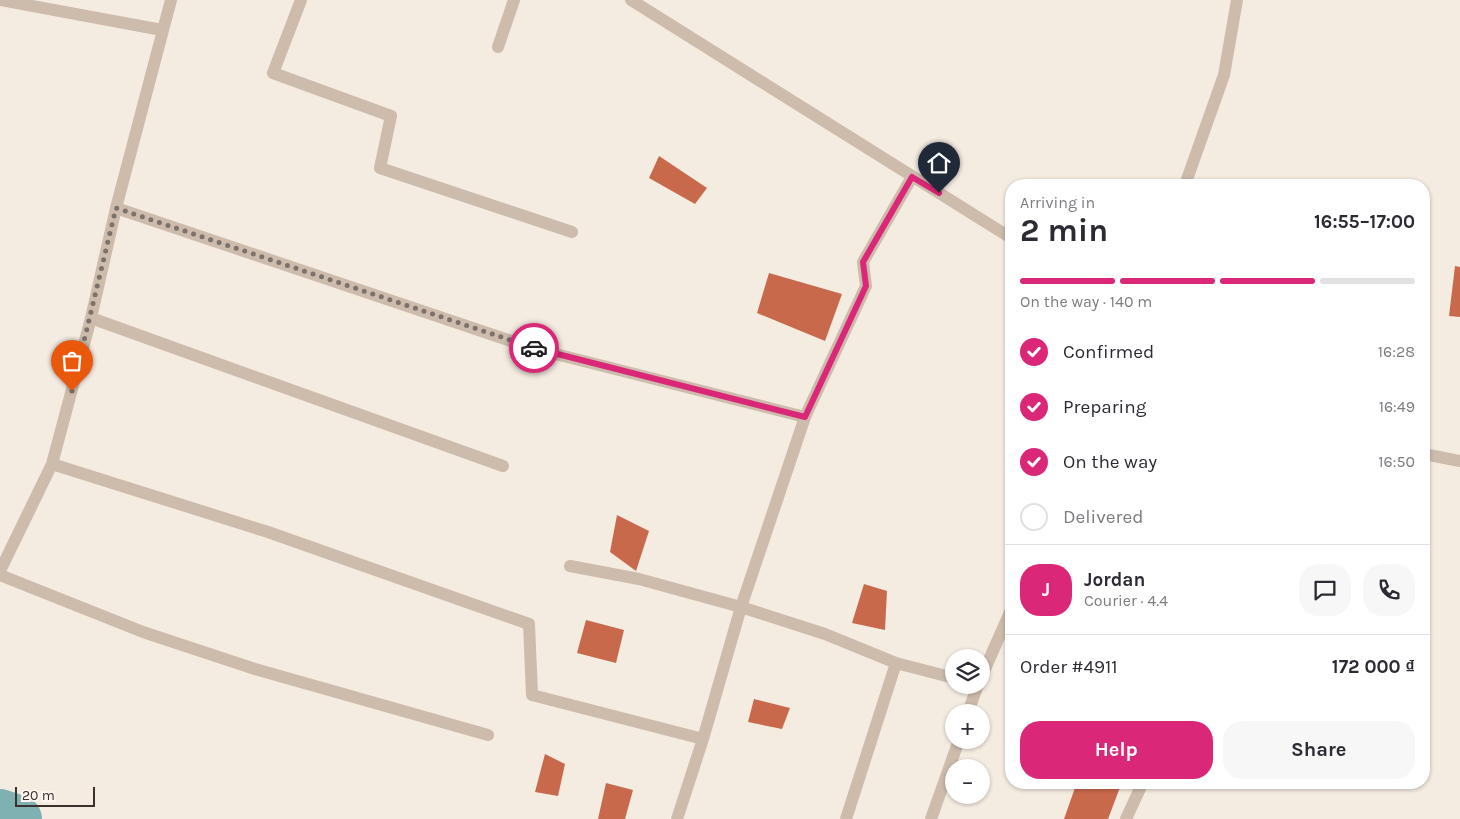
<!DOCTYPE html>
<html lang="en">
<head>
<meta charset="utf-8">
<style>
	:root { --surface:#fff; --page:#f7f7f7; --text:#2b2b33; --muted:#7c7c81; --line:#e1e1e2; --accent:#db2777 }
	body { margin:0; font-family:Karla,sans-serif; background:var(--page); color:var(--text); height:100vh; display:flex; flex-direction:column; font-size:19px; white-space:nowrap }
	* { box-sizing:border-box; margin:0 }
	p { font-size:16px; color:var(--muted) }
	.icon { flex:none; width:28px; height:28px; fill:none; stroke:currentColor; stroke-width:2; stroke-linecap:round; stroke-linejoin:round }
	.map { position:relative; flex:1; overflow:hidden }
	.details { position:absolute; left:1005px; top:179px; width:425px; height:610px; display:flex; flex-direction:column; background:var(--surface); border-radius:20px; box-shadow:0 1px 4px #0004 }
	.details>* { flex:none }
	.buttons { position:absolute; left:945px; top:649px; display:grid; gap:10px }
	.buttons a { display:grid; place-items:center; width:45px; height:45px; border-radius:50%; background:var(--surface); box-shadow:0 1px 4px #0004; font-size:25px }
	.scale { position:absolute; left:15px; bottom:12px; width:80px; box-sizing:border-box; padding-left:5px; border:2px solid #3b302b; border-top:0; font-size:14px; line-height:18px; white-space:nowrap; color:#3b302b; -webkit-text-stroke:4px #fbf5ee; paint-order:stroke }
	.pin { position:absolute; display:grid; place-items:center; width:42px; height:42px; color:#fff; margin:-51px -21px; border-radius:50% 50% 50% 0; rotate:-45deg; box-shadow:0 0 5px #0007 }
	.pin .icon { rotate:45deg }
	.courier { position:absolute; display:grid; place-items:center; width:50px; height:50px; margin:-25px; border:4px solid #db2777; border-radius:50%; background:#fff; color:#222; box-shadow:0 1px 6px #0007 }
	.overview em { font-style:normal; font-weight:700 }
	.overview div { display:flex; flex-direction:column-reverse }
	.overview { display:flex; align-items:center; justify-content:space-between; height:85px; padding:0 15px }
	h1 { font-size:32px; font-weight:700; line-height:38px }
	.bar { display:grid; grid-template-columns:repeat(4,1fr); gap:8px 5px; align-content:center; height:60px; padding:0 15px }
	.bar i { height:6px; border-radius:4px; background:var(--line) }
	.bar .active { background:var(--accent) }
	.bar p { grid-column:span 4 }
	.line { display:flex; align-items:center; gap:12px; padding:0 15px; border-top:1px solid var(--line) }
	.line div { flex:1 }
	.round { display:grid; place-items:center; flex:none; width:52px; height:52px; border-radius:20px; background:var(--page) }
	ol { padding:0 15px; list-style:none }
	li { display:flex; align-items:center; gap:15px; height:55px }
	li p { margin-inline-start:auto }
	li .icon { padding:5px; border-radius:50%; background:var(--accent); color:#fff; stroke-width:4 }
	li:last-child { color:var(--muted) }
	li i { width:28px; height:28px; border:2px solid var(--line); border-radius:50% }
	.cta { display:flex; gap:10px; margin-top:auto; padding:10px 15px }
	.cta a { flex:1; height:58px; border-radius:20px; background:var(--accent); color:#fff; font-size:20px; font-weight:700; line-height:58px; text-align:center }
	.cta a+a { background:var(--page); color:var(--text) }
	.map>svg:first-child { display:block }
</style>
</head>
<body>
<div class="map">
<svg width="1460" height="819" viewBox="0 0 1460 819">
	<rect width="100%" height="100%" fill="#f4ebe1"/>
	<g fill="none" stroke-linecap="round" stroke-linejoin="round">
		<!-- river -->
		<path stroke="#7fb0b2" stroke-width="48" d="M0,813L18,819"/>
	</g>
	<!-- building -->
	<path fill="#c8694b" d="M659,156L707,188L695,204L649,178Z
		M1455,266L1460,267V317L1449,316Z
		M769,273L842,294L825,341L757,313Z
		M617,515L649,531L636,571L610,552Z
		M864,584L887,591L885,630L852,623Z
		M586,620L624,630L616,663L577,653Z
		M754,699L790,708L782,729L748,722Z
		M545,754L565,764L558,796L535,792Z
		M1077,782H1122L1108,819H1064Z
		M606,783L633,790L625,819H598Z"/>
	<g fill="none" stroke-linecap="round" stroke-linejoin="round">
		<!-- minor -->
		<path stroke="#cdbbac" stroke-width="12" d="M0,0L162,30
			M301,0L273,73L391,116L380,168L572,232
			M631,0L1011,238
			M498,47L514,0
			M1185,185L1224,75L1237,0
			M116,208L532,348L805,417
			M91,318L503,466
			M1424,454L1460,461
			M52,464L268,532L529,624L532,695L703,739
			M570,566L639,579L741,607L825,634L896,663L954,678
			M0,571L52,464L91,318L116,208L171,0
			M0,575L143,632L255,669L488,735
			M981,678L1011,610
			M968,712L978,685
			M677,819L703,739L741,607L805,417L866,286L863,262L912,177
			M846,819L896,663
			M931,819L959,740
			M1126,819L1143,782"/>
	</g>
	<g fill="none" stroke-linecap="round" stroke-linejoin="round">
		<!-- done -->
		<path stroke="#7c716b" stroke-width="5" stroke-dasharray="0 9" d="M72,391L116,208L534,348"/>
		<!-- route -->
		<path stroke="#db2777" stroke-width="6" d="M534,348L805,417L866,286L863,262L912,177L939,193"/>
	</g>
</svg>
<div class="buttons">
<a><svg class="icon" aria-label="layers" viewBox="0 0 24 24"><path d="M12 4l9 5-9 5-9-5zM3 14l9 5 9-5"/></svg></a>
<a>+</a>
<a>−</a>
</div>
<div class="scale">20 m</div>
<div class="pin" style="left:72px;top:391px;background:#ea580c"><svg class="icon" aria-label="bag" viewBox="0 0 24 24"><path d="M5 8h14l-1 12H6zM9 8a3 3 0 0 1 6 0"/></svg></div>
<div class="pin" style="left:939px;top:193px;background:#1f2937"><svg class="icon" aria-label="home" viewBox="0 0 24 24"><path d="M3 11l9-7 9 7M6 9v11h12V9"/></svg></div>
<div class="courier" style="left:534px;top:348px"><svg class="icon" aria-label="car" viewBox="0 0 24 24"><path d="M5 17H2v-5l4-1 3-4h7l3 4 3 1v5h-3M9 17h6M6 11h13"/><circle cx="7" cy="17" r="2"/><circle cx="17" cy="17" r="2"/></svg></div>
<section class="details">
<div class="overview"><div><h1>2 min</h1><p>Arriving in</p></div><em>16:55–17:00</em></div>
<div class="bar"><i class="active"></i><i class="active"></i><i class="active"></i><i></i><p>On the way · 140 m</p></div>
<ol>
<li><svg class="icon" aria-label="check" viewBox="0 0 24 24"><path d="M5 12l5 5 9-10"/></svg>Confirmed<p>16:28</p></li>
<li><svg class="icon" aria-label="check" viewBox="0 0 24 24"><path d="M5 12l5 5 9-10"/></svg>Preparing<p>16:49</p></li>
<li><svg class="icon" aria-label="check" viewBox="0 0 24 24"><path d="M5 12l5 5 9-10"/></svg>On the way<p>16:50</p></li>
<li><i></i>Delivered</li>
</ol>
<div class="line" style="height:90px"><b class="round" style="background:var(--accent);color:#fff">J</b><div><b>Jordan</b><p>Courier · 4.4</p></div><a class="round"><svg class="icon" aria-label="chat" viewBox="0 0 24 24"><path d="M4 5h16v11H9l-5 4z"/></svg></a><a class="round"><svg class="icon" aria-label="phone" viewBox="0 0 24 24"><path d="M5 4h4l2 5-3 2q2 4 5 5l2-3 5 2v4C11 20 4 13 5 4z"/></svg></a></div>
<div class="line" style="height:65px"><div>Order #4911</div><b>172 000 ₫</b></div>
<div class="cta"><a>Help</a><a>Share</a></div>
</section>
</div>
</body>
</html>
